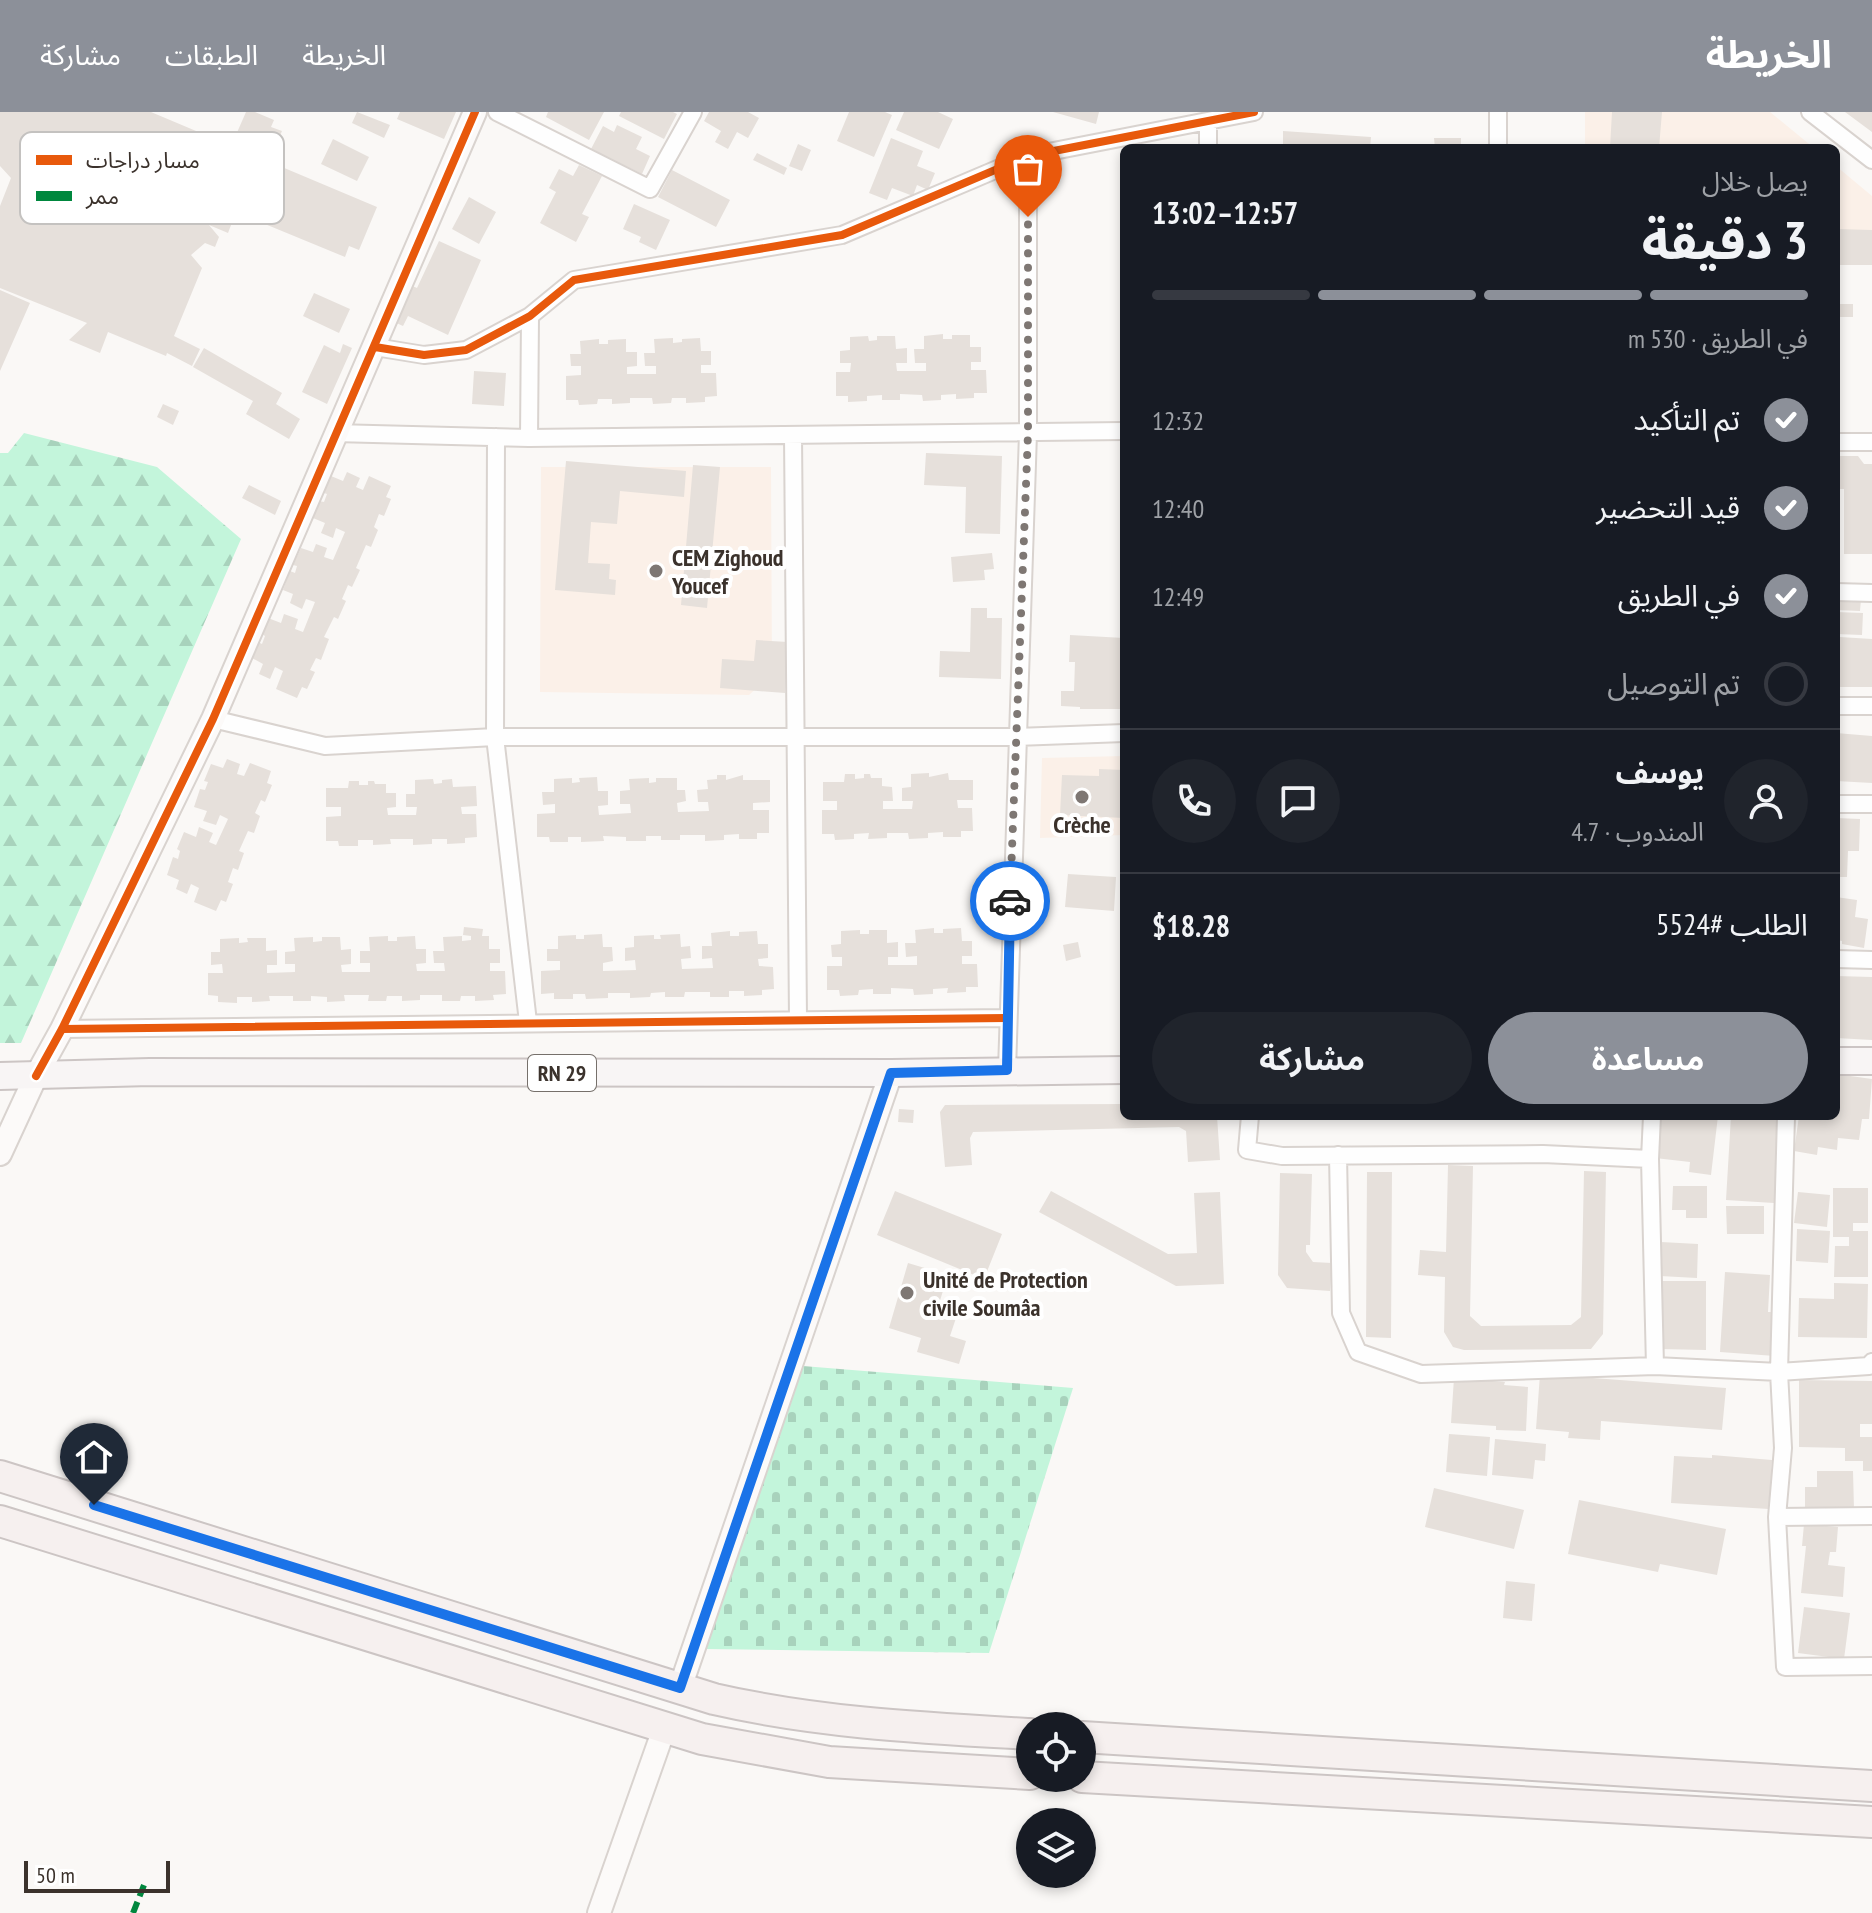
<!DOCTYPE html>
<html lang="ar">
<head>
<meta charset="utf-8">
<style>
	:root { --surface:#171b24; --page:#20242c; --text:#f1f3f6; --muted:#9ea1a6; --line:#363941; --accent:#8c9099 }
	body { margin:0; font-family:"PT Sans Narrow","Noto Sans Arabic",sans-serif; background:var(--page); color:var(--text); direction:rtl; height:100vh; display:flex; flex-direction:column; font-size:30px; white-space:nowrap }
	* { box-sizing:border-box; margin:0 }
	p { font-size:26px; color:var(--muted) }
	.icon { flex:none; width:44px; height:44px; fill:none; stroke:currentColor; stroke-width:2; stroke-linecap:round; stroke-linejoin:round }
	.map { position:relative; flex:1; overflow:hidden; direction:ltr }
	.side { position:absolute; left:1120px; top:32px; width:720px; height:976px; display:flex; flex-direction:column; background:var(--surface); border-radius:12px; box-shadow:0 4px 12px #0003; direction:rtl }
	.side>* { flex:none }
	.controls { position:absolute; left:1016px; top:1600px; display:grid; gap:16px }
	.controls a { display:grid; place-items:center; width:80px; height:80px; border-radius:50%; background:var(--surface); box-shadow:0 4px 12px #0003; font-size:40px }
	.scale { position:absolute; left:24px; bottom:20px; width:146px; box-sizing:border-box; padding-left:8px; border:4px solid #3b322c; border-top:0; font-size:22px; line-height:28px; white-space:nowrap; color:#3b322c; -webkit-text-stroke:6px #fff; paint-order:stroke }
	.pin { position:absolute; display:grid; place-items:center; width:68px; height:68px; color:#fff; margin:-82px -34px; border-radius:50% 50% 50% 0; rotate:-45deg; box-shadow:0 0 8px #0007 }
	.pin .icon { rotate:45deg }
	.courier { position:absolute; display:grid; place-items:center; width:80px; height:80px; margin:-40px; border:6px solid #1a73e8; border-radius:50%; background:#fff; color:#222; box-shadow:0 2px 10px #0007 }
	.overview em { font-style:normal; font-weight:700 }
	.overview div { display:flex; flex-direction:column-reverse }
	.overview { display:flex; align-items:center; justify-content:space-between; height:136px; padding:0 32px }
	h1 { font-size:52px; font-weight:700; line-height:60px }
	.bar { display:grid; grid-template-columns:repeat(4,1fr); gap:12px 8px; align-content:center; height:96px; padding:0 32px }
	.bar i { height:10px; border-radius:6px; background:var(--line) }
	.bar .current { background:var(--accent) }
	.bar p { grid-column:span 4 }
	.line { display:flex; align-items:center; gap:20px; padding:0 32px; border-top:2px solid var(--line) }
	.line div { flex:1 }
	.round { display:grid; place-items:center; flex:none; width:84px; height:84px; border-radius:42px; background:var(--page) }
	ol { padding:0 32px; list-style:none }
	li { display:flex; align-items:center; gap:24px; height:88px }
	li p { margin-inline-start:auto }
	li .icon { padding:8px; border-radius:50%; background:var(--accent); color:#fff; stroke-width:4 }
	li:last-child { color:var(--muted) }
	li i { width:44px; height:44px; border:4px solid var(--line); border-radius:50% }
	.primary-button { display:flex; gap:16px; margin-top:auto; padding:16px 32px }
	.primary-button a { flex:1; height:92px; border-radius:48px; background:var(--accent); color:#fff; font-size:32px; font-weight:700; line-height:92px; text-align:center }
	.primary-button a+a { background:var(--page); color:var(--text) }
	header { display:flex; align-items:center; gap:48px; box-sizing:border-box; height:112px; padding:0 40px; background:var(--accent); color:#fff }
	header strong { font-size:38px }
	nav { display:flex; gap:44px; margin-inline-start:auto; font-size:28px }
	.map>svg:first-child { display:block }
</style>
</head>
<body>
<header>
<strong>الخريطة</strong>
<nav><a>الخريطة</a><a>الطبقات</a><a>مشاركة</a></nav>
</header>
<div class="map">
<svg width="1872" height="1801" viewBox="0 0 1872 1801">
	<defs>
		<pattern id="forest-firs" width="22" height="20" patternUnits="userSpaceOnUse" patternTransform="scale(2)"><rect width="22" height="20" fill="#c3f5db"/><path d="M5 1l3.5 6h-7zM16 11l3.5 6h-7z" fill="#a8d2bc"/></pattern>
		<pattern id="cemetery-stones" width="16" height="16" patternUnits="userSpaceOnUse" patternTransform="scale(2)"><rect width="16" height="16" fill="#c3f5db"/><path d="M2 7V4a2 2 0 0 1 4 0v3zM10 15v-3a2 2 0 0 1 4 0v3z" fill="#a8d2bc"/></pattern>
	</defs>
	<rect width="100%" height="100%" fill="#faf8f6"/>
	<!-- built -->
	<path fill="#fbf0e8" d="M1585,0H1770L1814,36H1585Z
		M1836,54L1872,84V150H1836Z
		M541,355H771L772,562L749,583L540,580Z
		M1124,644V723L1040,726L1042,646Z"/>
	<!-- forest -->
	<path fill="url(#forest-firs)" d="M24,321L157,355L241,427L21,931H0V341H8Z"/>
	<!-- cemetery -->
	<path fill="url(#cemetery-stones)" d="M803,1254L1073,1276L989,1541L703,1537Z"/>
	<!-- building -->
	<path fill="#e6e0db" d="M0,0H151L377,95L359,138L349,134L345,145L236,100L228,121L209,113L219,125L215,135L205,131L191,143L202,156L174,224L200,237L192,254L167,241L166,244L108,220L100,241L69,228L87,211L0,176V94L11,66L0,54Z
		M246,0H255L274,8L271,15L282,19L269,48L232,32Z
		M357,0L390,13L384,26L352,11Z
		M400,0H456L444,27L397,7Z
		M548,0H604L589,28L546,5Z
		M621,0H673L677,2L664,27L619,4Z
		M709,0H748L759,6L748,26L737,20L728,37L715,30L721,19L704,9Z
		M849,0H885L892,3L874,45L837,29Z
		M904,0H938L953,7L939,37L896,18Z
		M1053,0H1099L1096,12Z
		M1612,0H1662L1659,36H1610Z
		M1845,0H1872V20Z
		M617,13L642,25L636,37L650,44L642,62L591,37L603,14L614,20Z
		M1283,19L1371,25L1370,36H1279L1283,32Z
		M891,26L923,39L917,54L935,61L928,78L917,73L913,84L892,76L887,88L869,81Z
		M1434,26H1461V32H1465L1466,36H1435Z
		M333,27L369,45L357,69L321,52Z
		M798,32L811,38L802,59L789,54Z
		M757,41L787,56L784,63L753,48Z
		M579,53L602,64L582,102L589,105L576,130L540,111L556,80L549,76L559,57L573,64Z
		M672,58L730,88L716,115L658,85Z
		M469,85L496,100L479,132L452,117Z
		M634,92L670,108L656,138L639,130L641,125L623,117Z
		M1836,117L1872,118V153H1836Z
		M439,129L481,148L448,223L408,204L403,214L392,209L408,172L417,176Z
		M0,178L30,191L0,259Z
		M314,181L350,197L339,221L303,204Z
		M1836,192H1853V205H1837Z
		M943,222V227H952V223H970V235H981V250H971V258H986L987,281H974V286L956,287V282L941,283V288L923,289L922,283L900,282V288H882V283L867,284V289L848,290V284H836V260H850L851,251H840V239L850,238V225L868,224L869,229L877,228V224H895L896,237L907,236V251H896L897,259H926V251H915L914,237H924V224Z
		M673,226V231L682,230V227L700,226L701,239H711V253H701V261H716L717,284L705,285V290L686,291V286H672L671,291L653,292L652,286H630V291L612,292V287H598L597,292L579,293L578,288H566V264L581,263V254H571L570,242H581L580,229L599,227V232H608V228L626,227V240H637V254L627,255V262H656V254H645L644,241H655L654,227Z
		M343,232L352,236L327,292L302,280L324,233L340,241Z
		M204,236L282,281L276,292L300,307L289,327L246,302L253,289L193,255Z
		M474,259L506,261L504,294L472,292Z
		M163,292L179,299L173,313L157,305Z
		M926,341L1002,344L1000,422L965,421L966,375L924,373Z
		M1836,344H1858L1864,352H1872V442H1844V377H1836Z
		M566,349L686,359L684,385L620,379L617,412L591,410L588,451L610,452L609,467L616,468L615,483L555,478Z
		M693,353L720,355L707,496L681,493Z
		M347,360L360,366L356,375L363,378L369,364L391,374L386,385L391,387L384,404L379,402L374,415L378,418L371,435L366,433L356,456L360,458L352,475L348,473L342,487L346,489L338,507L334,505L324,525L329,527L321,548L316,546L310,558L315,560L307,577L302,575L297,586L276,577L283,559L275,555L270,567L259,562L263,552L252,546L258,530L262,532L265,524L262,522L268,506L281,511L284,502L298,507L295,517L303,520L315,490L306,487L302,497L290,491L293,482L283,478L290,459L295,461L297,454L293,453L301,436L313,440L316,432L327,436L324,445L333,448L345,420L336,416L333,426L321,421L325,411L313,406L319,389L324,390L327,382L324,381L331,364L343,369Z
		M249,373L281,389L275,403L242,386Z
		M992,441L994,457L984,458L985,468L953,470L951,445Z
		M1836,486L1861,487L1860,499L1836,498Z
		M971,496H987V506H1002L1001,567L939,565L940,539L970,540Z
		M1836,500L1863,501L1862,523L1836,522Z
		M1070,523L1124,526V597H1080V595L1061,594V579H1074L1075,550H1069Z
		M1840,525L1872,527V575H1836V539L1838,540Z
		M756,528L788,530L785,581L720,576L722,547L754,549Z
		M1836,621L1872,624V671L1836,669Z
		M227,647L240,652L237,662L244,664L250,651L271,659L267,671L272,673L265,690L261,688L255,701L260,704L254,721L248,719L239,739L244,741L238,758L233,756L228,770L233,772L226,790L221,788L216,799L194,790L199,776L191,772L187,782L176,777L179,768L167,763L173,745L178,747L180,739L177,737L184,720L196,725L199,715L213,721L209,730L216,733L228,707L220,703L216,713L203,709L207,699L194,695L200,677L205,678L208,670L204,669L211,652L223,656Z
		M1099,657L1124,658V706L1060,703L1062,663L1099,664Z
		M929,661V665L948,661L949,668H973V688H957L958,696H972L973,719H961V725H943V720L928,721V726L909,727L908,721H887V726L868,727L869,721L854,722V727L835,728L834,722H822V698H837V689H823V670H844L845,662H855V667L864,666V662H870L871,666H882V674L892,675L893,689H883V697H912L913,689H902V676L911,675V662Z
		M717,663H726V668L743,663V668H770V690L753,691V698H769V721H757V727H739V722L724,723V728L705,729V723H680V728H661V724H646V729H626V725L603,724L604,729L581,730V725H568V730H550L549,725H537V702L555,701V692L543,693L542,680H554V667L572,666V671L580,670L579,666L597,665L598,679H608V693L598,694L599,703L631,701L630,692H620V679L630,678L629,667L649,666V671L656,670V666H677V678H685L686,689L677,691L678,700L709,699L708,690H698L697,678L708,677L707,668L717,667Z
		M433,667L434,672L442,671V668L452,667L453,675L476,674L477,694L461,695L462,702H476L477,725L465,726V731L447,732V727H432V732L413,733V727H390L391,732L373,733V728H358V734H339L338,729H326V705L341,704V695H326V676H348L349,669H359V673H368V669H374L375,672H386V681H396V695L387,696L388,703H416L417,695H406V682H415V668Z
		M1836,706L1860,707L1859,739H1848L1847,765H1836Z
		M1068,762L1116,765L1114,799L1065,795Z
		M1836,785L1857,788L1855,805L1868,807L1864,836L1842,832V829L1836,828Z
		M464,815L483,817L482,824H489V837H500V851H490V859H505L506,882L493,883L494,888L475,889V884H461L460,889H442V883H420V888L402,889V884H387L386,889H368L369,883H344L345,889L327,890V885L311,884V889H293V884H269L270,889L252,890V885H237V891L218,890V884L208,883V861H223L222,852L211,853V840H220V827L239,826V831L248,830L247,826H266V839L277,838V853H267V861L295,860V852H285V840L295,839L294,826L313,825V830L322,829V825H340L341,838L351,837V852L341,853L342,860H370V851H360V839H370L369,825L388,824V829H397V825L415,824L416,837H426V851L416,852L417,859H445L444,851H434L433,839H444L443,825L462,824V829L471,828V824L463,823Z
		M934,816V821H943V817L961,816L962,829H972V844H962V852H977L978,875H966V880L947,881L948,876L933,877V882L914,883L913,877L891,876V882H873V877L859,878L858,883L840,884L839,878H827V854H842V845H832L831,833L841,832V819L860,818V822H869V818H887V831L898,830V845H888V853H917V844L906,845L905,831H916L915,818Z
		M730,819V824H739V820L757,819L758,832H768V846L758,847L759,854L773,855L774,877L762,878V883L744,884V879H729V885H710V880H685L684,885H665V880L651,881L650,885L630,886V881H608V886L586,887L585,882H573V887H554V881L541,882V859L560,858V849H547V837H558V824L576,823V827H584V823L602,822L603,835H612L613,849L603,851V859L636,858L635,848L625,849V836L634,835V824L654,823V827H661L660,823L680,822L681,835L690,834L691,846L681,847L682,857L713,856L712,846L702,847V834H712L711,821Z
		M1078,830L1081,845L1066,849L1063,833Z
		M1836,864L1872,865V928L1836,926Z
		M1836,962L1872,967L1869,1007H1862L1859,1028L1838,1026L1837,1038L1818,1035L1817,1043L1794,1039L1799,1004H1836Z
		M1124,992V1004H1217L1220,1048L1188,1050L1186,1019L1179,1015L973,1020L970,1026L972,1053L945,1055L940,1000L945,993Z
		M899,997L914,998L913,1011L898,1010Z
		M1659,1004H1718L1711,1063L1689,1060L1690,1050L1655,1046Z
		M1731,1004H1779L1774,1091L1726,1088Z
		M1448,1053L1473,1054L1470,1204L1481,1214L1571,1213L1581,1205L1584,1059L1606,1060L1603,1222L1591,1237L1464,1238L1453,1235L1444,1220L1445,1165L1418,1163L1420,1138L1446,1140Z
		M1367,1060H1392L1391,1226L1366,1225Z
		M1280,1061L1312,1062L1310,1133H1306V1140L1313,1150L1332,1151L1330,1179L1287,1176L1278,1163Z
		M1673,1074H1707V1106H1686V1098H1672Z
		M1833,1076H1868V1111H1853V1119H1868V1165H1834L1835,1134H1849V1125H1833Z
		M895,1079L1002,1122L984,1167L877,1123Z
		M1051,1079L1168,1142L1197,1141L1194,1081L1220,1080L1224,1172L1176,1174L1039,1100Z
		M1798,1080L1830,1083L1827,1115L1794,1111Z
		M1726,1094H1764V1122H1727Z
		M1797,1117L1830,1119L1828,1151L1796,1149Z
		M1661,1130L1698,1132L1697,1166L1660,1164Z
		M908,1151L948,1163L937,1198L957,1203L950,1224L966,1229L959,1252L917,1240L921,1226L889,1216Z
		M1725,1160L1770,1163L1768,1200H1778L1775,1244L1720,1240Z
		M1660,1169H1706V1238L1660,1237Z
		M1834,1171L1868,1172L1867,1226L1798,1225L1799,1186L1834,1187Z
		M1540,1262L1726,1276L1722,1318L1601,1309L1600,1328L1568,1326L1569,1320L1536,1317Z
		M1454,1266L1505,1270L1504,1273L1528,1275L1526,1319L1496,1318V1314L1451,1311Z
		M1799,1268L1872,1269V1312H1860V1325H1872V1359H1863V1349H1845V1336L1799,1335Z
		M1449,1322L1490,1325L1487,1364L1446,1360Z
		M1495,1327L1546,1332L1545,1349L1535,1348L1533,1367L1492,1363Z
		M1712,1343L1772,1348L1769,1397L1671,1391L1674,1344L1712,1346Z
		M1817,1359H1853L1854,1397L1805,1398V1375H1817Z
		M1434,1376L1524,1398L1514,1437L1425,1415Z
		M1579,1388L1726,1417L1717,1463L1660,1452L1658,1460L1568,1442Z
		M1804,1412L1838,1415L1836,1440H1830L1828,1453L1845,1455L1843,1485L1801,1481L1806,1434H1802Z
		M1506,1469L1535,1472L1532,1509L1503,1506Z
		M1804,1495L1850,1501L1844,1547L1798,1541Z"/>
	<g fill="none" stroke-linecap="round" stroke-linejoin="round">
		<defs>
			<path id="street" d="M497,0L650,77L693,0
				M1498,0V36
				M1810,0L1872,48
				M1208,9V36
				M375,235L424,243L466,238L530,204L574,168L842,123L1028,44L1254,0
				M334,321L529,326L1124,319
				M793,323L798,908
				M496,325L495,625L528,910
				M529,326L530,204
				M1836,330H1872
				M1836,480L1872,481
				M1836,594H1872
				M213,607L325,634L495,625H1016L1124,621
				M1836,692H1872
				M1836,847L1872,848
				M62,917L1006,906
				M1007,958L1028,321V44
				M1250,1004L1247,1038L1282,1044L1543,1042L1650,1047L1652,1004
				M1786,1004L1779,1260L1783,1336L1777,1405L1785,1555L1872,1554
				M1338,1043L1341,1201L1358,1240L1421,1262L1655,1254L1650,1047
				M1655,1254L1779,1260L1869,1254L1872,1250
				M1777,1405L1872,1404"/>
			<path id="secondary" d="M0,1042L36,964L62,917L213,607L475,0
				M680,1576L891,961
				M599,1801L664,1617"/>
			<path id="primary" d="M1836,949H1872
				M0,964L150,960L891,961L1124,958"/>
			<path id="highway" d="M0,1364L714,1587C818,1611 924,1616 1030,1622
				M0,1409L702,1627L829,1650L1030,1662
				M1082,1625L1872,1674
				M1082,1665L1872,1710"/>
		</defs>
		<!-- street casing -->
		<use href="#street" stroke="#d9d3cf" stroke-width="20"/>
		<!-- secondary casing -->
		<use href="#secondary" stroke="#d9d3cf" stroke-width="26"/>
		<!-- primary casing -->
		<use href="#primary" stroke="#ccc5c4" stroke-width="30"/>
		<!-- highway casing -->
		<use href="#highway" stroke="#ccc5c4" stroke-width="34"/>
		<!-- street -->
		<use href="#street" stroke="#fefefe" stroke-width="16"/>
		<!-- secondary -->
		<use href="#secondary" stroke="#fcfaf9" stroke-width="22"/>
		<!-- primary -->
		<use href="#primary" stroke="#f8f5f5" stroke-width="26"/>
		<!-- highway -->
		<use href="#highway" stroke="#f6f0ef" stroke-width="30"/>
		<!-- quiet -->
		<path stroke="#00873e" stroke-width="6" stroke-dasharray="12 6" stroke-linecap="butt" d="M133,1801L144,1773"/>
		<defs>
			<path id="cycleway" d="M375,235L424,243L466,238L530,204L574,168L842,123L1028,44L1254,0
				M62,917L1006,906
				M36,964L62,917L213,607L475,0"/>
		</defs>
		<!-- cycleway casing -->
		<use href="#cycleway" stroke="#fff" stroke-width="13"/>
		<!-- cycleway -->
		<use href="#cycleway" stroke="#e8590c" stroke-width="8"/>
	</g>
	<g fill="none" stroke-linecap="round" stroke-linejoin="round">
		<!-- done -->
		<path stroke="#7e7773" stroke-width="8" stroke-dasharray="0 14.4" d="M1010,789L1028,321V105"/>
		<!-- route -->
		<path stroke="#1a73e8" stroke-width="10" d="M94,1393L680,1576L891,961L1007,958L1010,789"/>
	</g>
	<!-- markers -->
	<g fill="#7e7773" stroke="#fff" stroke-width="3">
		<circle cx="656" cy="459" r="8"/>
		<circle cx="1082" cy="685" r="8"/>
		<circle cx="907" cy="1181" r="8"/>
	</g>
	<g text-anchor="middle" dominant-baseline="central" stroke-width="8" stroke-linejoin="round" paint-order="stroke">
		<!-- shield labels -->
		<rect fill="#fff" stroke="#76706b" stroke-width="2" x="528" y="943" width="68" height="36" rx="6"/>
		<g font-size="22" font-weight="bold" fill="#3b322c">
			<text x="562" y="961">RN 29</text>
		</g>
		<!-- poi labels -->
		<g font-size="24" font-weight="bold" fill="#3b322c" stroke="#fff" text-anchor="start">
			<text x="672" y="445">CEM Zighoud<tspan x="672" dy="28">Youcef</tspan></text>
			<text x="1082" y="712" text-anchor="middle">Crèche</text>
			<text x="923" y="1167">Unité de Protection<tspan x="923" dy="28">civile Soumâa</tspan></text>
		</g>
	</g>
	<!-- legend -->
	<rect x="20" y="20" width="264" height="92" rx="12" fill="#fff" stroke="#c4c2c0" stroke-width="2"/>
	<rect x="36" y="43" width="36" height="10" fill="#e8590c"/>
	<rect x="36" y="79" width="36" height="10" fill="#00873e"/>
	<g font-size="22" fill="#3b322c">
		<text x="86" y="56">مسار دراجات</text>
		<text x="86" y="92">ممر</text>
	</g>
</svg>
<div class="controls">
<a><svg class="icon" aria-label="locate" viewBox="0 0 24 24"><circle cx="12" cy="12" r="6"/><path d="M12 2v4M12 18v4M2 12h4M18 12h4"/></svg></a>
<a><svg class="icon" aria-label="layers" viewBox="0 0 24 24"><path d="M12 4l9 5-9 5-9-5zM3 14l9 5 9-5"/></svg></a>
</div>
<div class="scale">50 m</div>
<div class="pin" style="left:1028px;top:105px;background:#ea580c"><svg class="icon" aria-label="bag" viewBox="0 0 24 24"><path d="M5 8h14l-1 12H6zM9 8a3 3 0 0 1 6 0"/></svg></div>
<div class="pin" style="left:94px;top:1393px;background:#1f2937"><svg class="icon" aria-label="home" viewBox="0 0 24 24"><path d="M3 11l9-7 9 7M6 9v11h12V9"/></svg></div>
<div class="courier" style="left:1010px;top:789px"><svg class="icon" aria-label="car" viewBox="0 0 24 24"><path d="M5 17H2v-5l4-1 3-4h7l3 4 3 1v5h-3M9 17h6M6 11h13"/><circle cx="7" cy="17" r="2"/><circle cx="17" cy="17" r="2"/></svg></div>
<section class="side">
<div class="overview"><div><h1>3 دقيقة</h1><p>يصل خلال</p></div><em>12:57–13:02</em></div>
<div class="bar"><i class="current"></i><i class="current"></i><i class="current"></i><i></i><p>في الطريق · 530 m</p></div>
<ol>
<li><svg class="icon" aria-label="check" viewBox="0 0 24 24"><path d="M5 12l5 5 9-10"/></svg>تم التأكيد<p>12:32</p></li>
<li><svg class="icon" aria-label="check" viewBox="0 0 24 24"><path d="M5 12l5 5 9-10"/></svg>قيد التحضير<p>12:40</p></li>
<li><svg class="icon" aria-label="check" viewBox="0 0 24 24"><path d="M5 12l5 5 9-10"/></svg>في الطريق<p>12:49</p></li>
<li><i></i>تم التوصيل</li>
</ol>
<div class="line" style="height:144px"><a class="round"><svg class="icon" aria-label="person" viewBox="0 0 24 24"><circle cx="12" cy="8" r="4"/><path d="M4 21q1-7 8-7t8 7"/></svg></a><div><b>يوسف</b><p>المندوب · 4.7</p></div><a class="round"><svg class="icon" aria-label="chat" viewBox="0 0 24 24"><path d="M4 5h16v11H9l-5 4z"/></svg></a><a class="round"><svg class="icon" aria-label="phone" viewBox="0 0 24 24"><path d="M5 4h4l2 5-3 2q2 4 5 5l2-3 5 2v4C11 20 4 13 5 4z"/></svg></a></div>
<div class="line" style="height:104px"><div>الطلب #5524</div><b>$18.28</b></div>
<div class="primary-button"><a>مساعدة</a><a>مشاركة</a></div>
</section>
</div>
</body>
</html>
